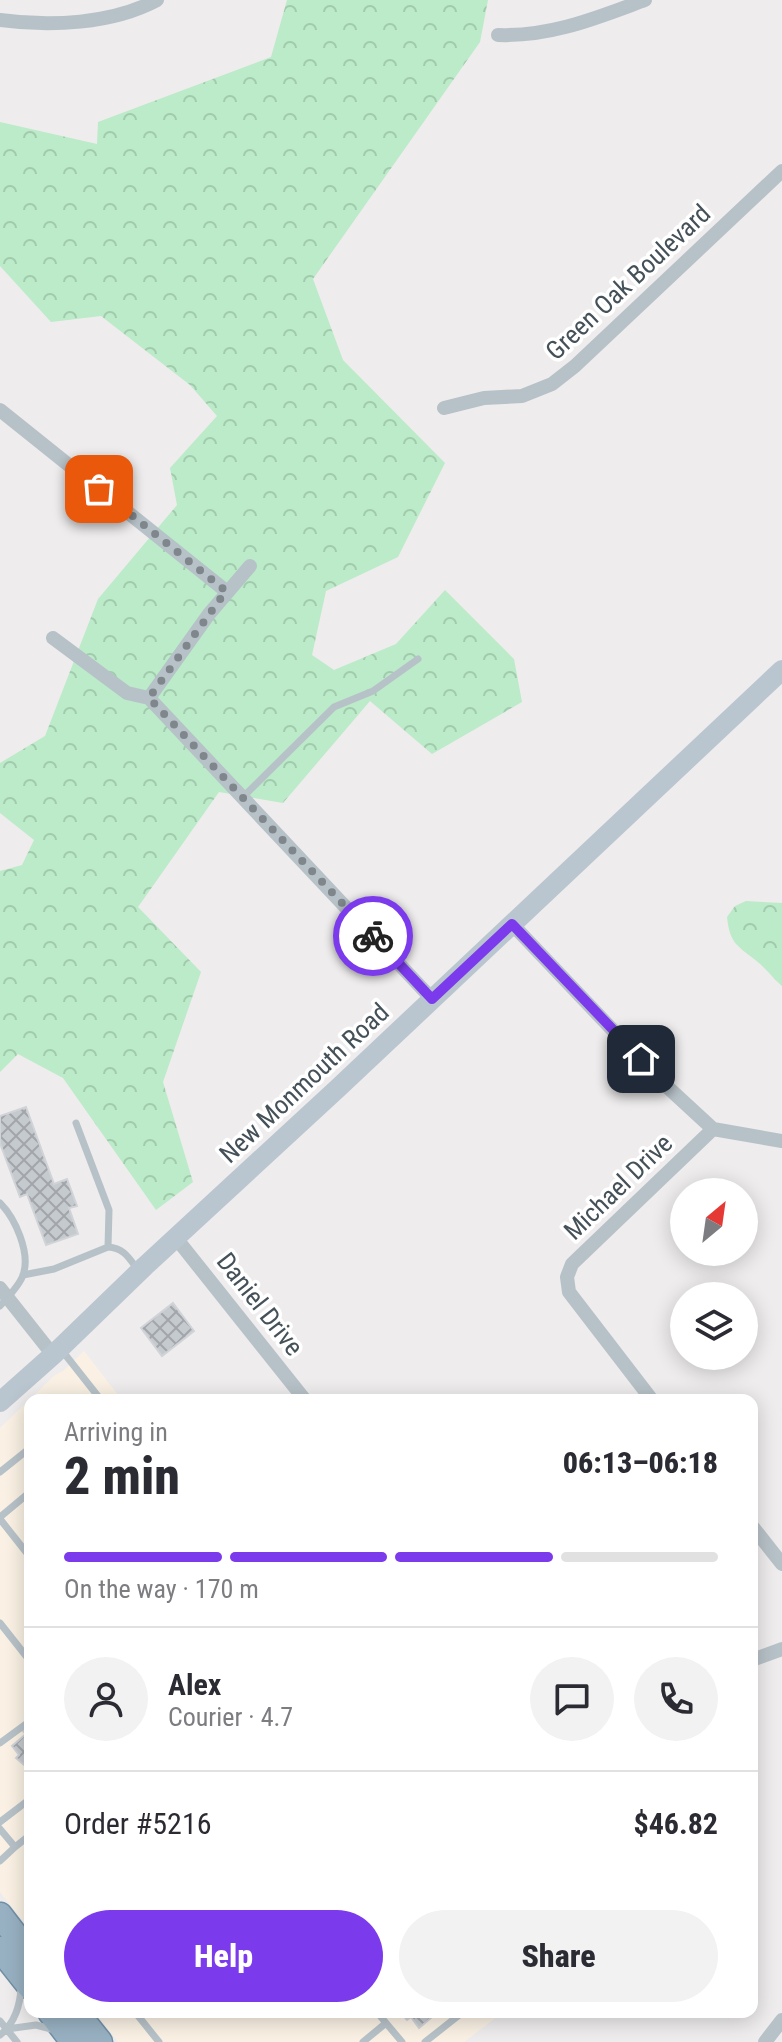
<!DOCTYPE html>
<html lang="en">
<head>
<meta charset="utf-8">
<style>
	:root { --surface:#fff; --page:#f2f2f3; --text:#2b2b33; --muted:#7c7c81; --line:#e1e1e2; --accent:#7c3aed }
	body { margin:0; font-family:"Roboto Condensed",sans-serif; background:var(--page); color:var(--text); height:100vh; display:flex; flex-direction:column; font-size:30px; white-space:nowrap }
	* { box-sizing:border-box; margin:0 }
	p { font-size:26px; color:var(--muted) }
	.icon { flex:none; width:44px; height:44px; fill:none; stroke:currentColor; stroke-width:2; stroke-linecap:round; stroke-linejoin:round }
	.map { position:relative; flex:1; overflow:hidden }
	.side { position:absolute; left:24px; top:1394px; width:734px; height:624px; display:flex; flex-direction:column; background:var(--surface); border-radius:16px; box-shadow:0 4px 20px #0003 }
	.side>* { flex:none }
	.needle { width:52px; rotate:29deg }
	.tools { position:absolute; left:670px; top:1178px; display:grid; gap:16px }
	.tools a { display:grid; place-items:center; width:88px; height:88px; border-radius:50%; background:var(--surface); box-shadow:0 4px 20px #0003; font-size:40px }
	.pin { position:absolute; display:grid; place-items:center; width:68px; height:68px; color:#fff; margin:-34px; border-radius:16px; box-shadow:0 4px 12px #0006 }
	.courier { position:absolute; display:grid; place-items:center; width:80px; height:80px; margin:-40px; border:6px solid #7c3aed; border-radius:50%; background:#fff; color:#222; box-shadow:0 2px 10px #0007 }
	.summary em { font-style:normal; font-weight:800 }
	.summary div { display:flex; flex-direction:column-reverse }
	.summary { display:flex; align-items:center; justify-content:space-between; height:136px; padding:0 40px }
	h1 { font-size:52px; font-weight:800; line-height:60px }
	.bar { display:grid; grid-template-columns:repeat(4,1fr); gap:12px 8px; align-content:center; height:96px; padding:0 40px }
	.bar i { height:10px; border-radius:6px; background:var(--line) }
	.bar .active { background:var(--accent) }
	.bar p { grid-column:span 4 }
	.line { display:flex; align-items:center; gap:20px; padding:0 40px; border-top:2px solid var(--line) }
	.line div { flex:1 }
	.round { display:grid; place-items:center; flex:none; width:84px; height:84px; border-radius:42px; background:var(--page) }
	.cta { display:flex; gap:16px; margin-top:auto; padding:16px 40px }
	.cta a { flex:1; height:92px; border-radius:48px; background:var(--accent); color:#fff; font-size:32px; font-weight:800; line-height:92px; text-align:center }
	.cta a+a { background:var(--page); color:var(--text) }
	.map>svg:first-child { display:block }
</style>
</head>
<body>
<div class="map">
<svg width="782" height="2042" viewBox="0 0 782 2042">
	<defs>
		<pattern id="forest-crowns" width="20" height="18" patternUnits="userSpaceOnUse" patternTransform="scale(2)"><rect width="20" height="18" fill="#bbebc8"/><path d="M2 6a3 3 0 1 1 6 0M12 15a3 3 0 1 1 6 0" fill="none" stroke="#a2cbae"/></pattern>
		<pattern id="building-cross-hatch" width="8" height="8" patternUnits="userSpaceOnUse" patternTransform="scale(2)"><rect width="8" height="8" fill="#c5cace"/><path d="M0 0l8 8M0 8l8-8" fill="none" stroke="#a2a6aa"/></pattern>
	</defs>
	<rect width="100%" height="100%" fill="#eeecec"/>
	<!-- commercial -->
	<path fill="#faf1e4" d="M84,1351L122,1400H30V1930L0,1892V1428L55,1375L63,1371Z
		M95,2012H503L464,2042H118Z"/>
	<!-- forest -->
	<path fill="url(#forest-crowns)" d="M287,0H488L480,42L313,279L343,360L445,463L398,557L326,591L312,655L334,670L396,644L445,590L514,659L522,702L432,754L370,701L283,803L219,792L138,907L201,972L163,1082L193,1182L156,1210L63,1078L18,1054L0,1072V871L22,865L34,840L0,813V763L45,736L98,599L177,505L170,468L217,416L190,385L101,316L51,322L0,266V122L97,144L98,122L271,57Z
		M746,901L782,903V986C774,979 767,970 759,963C739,946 730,946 727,917L735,906Z"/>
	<!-- building -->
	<path fill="url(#building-cross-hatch)" stroke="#d0d3d7" stroke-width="2" d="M26,1107L54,1184L67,1179L77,1206L69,1208L78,1234L46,1245L27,1194L20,1197L0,1143V1116Z
		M173,1303L194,1331L162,1356L141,1328Z
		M30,1725V1770L16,1758L19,1755L12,1746L26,1734L23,1731Z
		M400,2012H438L419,2028L411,2017L407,2020Z"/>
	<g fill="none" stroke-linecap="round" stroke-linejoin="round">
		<defs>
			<path id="trunk" d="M0,1915L30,1954
				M0,1949L30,1987
				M50,2012L73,2042
				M76,2012L100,2042"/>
		</defs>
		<!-- trunk casing -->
		<use href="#trunk" stroke="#708fa5" stroke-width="27"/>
		<!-- service -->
		<path stroke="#b7c2c8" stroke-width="7" d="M242,798L334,707L373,691L418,659
			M76,1123L109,1210L108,1247
			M0,1203C15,1218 31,1253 23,1275C20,1285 8,1297 0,1306
			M23,1275L54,1269L108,1247C124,1248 129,1258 138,1270
			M60,1348L101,1400
			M0,1472L30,1448
			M0,1517L30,1492
			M0,1519L30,1557
			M0,1623L30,1661
			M0,1743L30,1721
			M0,1822L30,1799
			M0,1829L15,1847L0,1861
			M15,1847L30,1835
			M135,2012L159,2042
			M0,2021L17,2042
			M386,2023L402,2042
			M7,2029L36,2025L55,2030
			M0,2035C15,2023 20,2006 21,1988
			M363,2042L386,2023L377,2012
			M425,2042L463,2012"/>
		<!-- minor -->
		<path stroke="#b7c2c8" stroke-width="14" d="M0,20C50,27 112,24 157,0
			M498,35C551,37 596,18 645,0
			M444,408L484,398L522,396L552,384L575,366L782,171
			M0,410L226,591
			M53,638L127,693L149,698
			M149,698L432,999
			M149,698L209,614L250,566
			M512,924L662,1082L713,1129L782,1141
			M176,1238L305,1400
			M0,1288L53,1355
			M652,1400L569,1292L567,1277L572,1264L713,1129
			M752,1526L782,1564
			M752,1660L782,1649
			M765,2042L782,2020"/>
		<!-- secondary -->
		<path stroke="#bac6cf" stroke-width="20" d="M0,1402L53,1355L145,1266L337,1089L782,670"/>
		<!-- trunk -->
		<use href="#trunk" stroke="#98b1c2" stroke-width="24"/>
	</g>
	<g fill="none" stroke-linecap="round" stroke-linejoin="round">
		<!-- done -->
		<path stroke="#80878c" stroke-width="8" stroke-dasharray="0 14.4" d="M99,489L226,591L149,698L373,936"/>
		<!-- route -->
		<path stroke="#7c3aed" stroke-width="10" d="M373,936L432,999L512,924L641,1059"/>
	</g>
	<g text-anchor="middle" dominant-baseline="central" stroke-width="7" stroke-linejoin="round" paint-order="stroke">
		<!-- street labels -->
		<g font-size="26" fill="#455158" stroke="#fff">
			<text transform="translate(628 282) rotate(-43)">Green Oak Boulevard</text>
			<text transform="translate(304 1083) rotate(-43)">New Monmouth Road</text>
			<text transform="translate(618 1187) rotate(-44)">Michael Drive</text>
			<text transform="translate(260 1304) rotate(52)">Daniel Drive</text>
		</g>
	</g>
</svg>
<div class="tools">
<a><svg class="needle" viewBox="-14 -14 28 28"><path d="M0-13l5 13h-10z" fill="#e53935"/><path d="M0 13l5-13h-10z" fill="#7c7c81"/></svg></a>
<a><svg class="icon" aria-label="layers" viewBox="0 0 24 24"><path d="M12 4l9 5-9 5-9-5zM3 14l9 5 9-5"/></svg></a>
</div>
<div class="pin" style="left:99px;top:489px;background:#ea580c"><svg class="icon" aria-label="bag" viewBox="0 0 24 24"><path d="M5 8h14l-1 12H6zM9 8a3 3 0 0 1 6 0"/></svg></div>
<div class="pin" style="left:641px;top:1059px;background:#1f2937"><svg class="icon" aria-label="home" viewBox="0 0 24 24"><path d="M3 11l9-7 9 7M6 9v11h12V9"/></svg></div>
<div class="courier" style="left:373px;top:936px"><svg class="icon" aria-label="bike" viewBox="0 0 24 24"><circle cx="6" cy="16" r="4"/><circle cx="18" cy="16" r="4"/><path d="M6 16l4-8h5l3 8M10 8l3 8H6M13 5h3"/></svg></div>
<section class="side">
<div class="summary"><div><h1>2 min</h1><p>Arriving in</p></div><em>06:13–06:18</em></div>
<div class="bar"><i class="active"></i><i class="active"></i><i class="active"></i><i></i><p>On the way · 170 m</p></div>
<div class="line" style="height:144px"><a class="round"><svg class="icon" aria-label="person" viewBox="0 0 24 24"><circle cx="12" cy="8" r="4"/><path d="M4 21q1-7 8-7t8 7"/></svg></a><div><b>Alex</b><p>Courier · 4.7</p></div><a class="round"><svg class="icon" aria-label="chat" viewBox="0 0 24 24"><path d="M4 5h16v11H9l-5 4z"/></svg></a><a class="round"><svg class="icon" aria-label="phone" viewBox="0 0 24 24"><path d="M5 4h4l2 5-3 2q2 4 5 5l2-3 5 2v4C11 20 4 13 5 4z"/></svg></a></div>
<div class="line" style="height:104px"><div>Order #5216</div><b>$46.82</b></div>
<div class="cta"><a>Help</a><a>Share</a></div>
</section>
</div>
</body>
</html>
